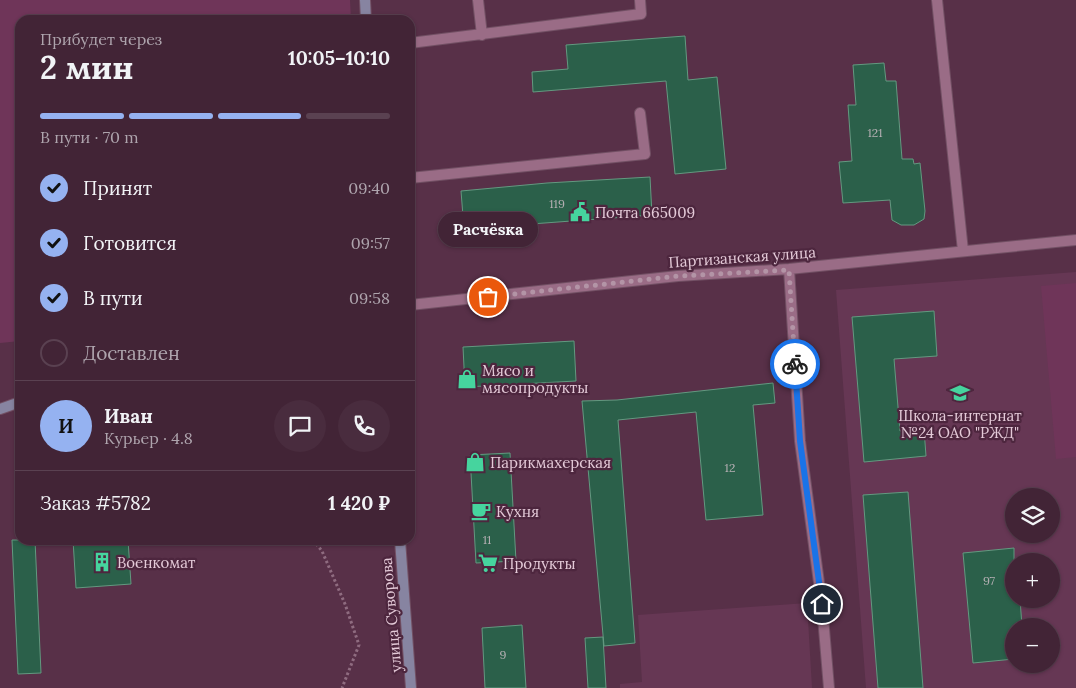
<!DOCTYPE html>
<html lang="ru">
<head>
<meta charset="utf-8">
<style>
	:root { --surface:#422436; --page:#492c3e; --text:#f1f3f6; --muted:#aea4ad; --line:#5a4151; --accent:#95b2f1 }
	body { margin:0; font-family:Lora,serif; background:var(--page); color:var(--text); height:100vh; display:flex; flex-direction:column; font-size:19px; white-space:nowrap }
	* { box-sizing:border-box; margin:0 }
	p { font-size:16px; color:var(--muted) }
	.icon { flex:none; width:28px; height:28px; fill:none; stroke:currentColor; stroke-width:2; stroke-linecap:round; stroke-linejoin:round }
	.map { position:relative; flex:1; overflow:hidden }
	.drawer { position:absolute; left:15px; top:15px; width:400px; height:530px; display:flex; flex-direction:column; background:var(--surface); border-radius:15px; box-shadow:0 1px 4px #0004,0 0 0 1px var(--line) }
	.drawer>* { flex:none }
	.fabs { position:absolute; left:1005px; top:488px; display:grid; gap:10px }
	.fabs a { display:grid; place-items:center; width:55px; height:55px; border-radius:50%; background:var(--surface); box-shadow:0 1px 4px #0004,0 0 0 1px var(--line); font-size:25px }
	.pin { position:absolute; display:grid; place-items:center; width:42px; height:42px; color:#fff; margin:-21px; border:2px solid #fff; border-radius:50%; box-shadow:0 1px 5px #0007 }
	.courier { position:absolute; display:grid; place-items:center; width:50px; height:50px; margin:-25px; border:4px solid #1a73e8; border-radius:50%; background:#fff; color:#222; box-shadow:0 1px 6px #0007 }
	.bubble { position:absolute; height:35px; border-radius:18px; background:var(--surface); box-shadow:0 1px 4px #0004,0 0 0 1px var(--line); font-size:16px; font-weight:800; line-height:35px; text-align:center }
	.headline em { font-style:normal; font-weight:800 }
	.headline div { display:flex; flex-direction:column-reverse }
	.headline { display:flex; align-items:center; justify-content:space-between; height:85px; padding:0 25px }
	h1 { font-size:32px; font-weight:800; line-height:38px }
	.bar { display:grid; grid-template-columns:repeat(4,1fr); gap:8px 5px; align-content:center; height:60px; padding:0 25px }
	.bar i { height:6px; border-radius:4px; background:var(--line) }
	.bar .on { background:var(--accent) }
	.bar p { grid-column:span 4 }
	.line { display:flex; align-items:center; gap:12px; padding:0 25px; border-top:1px solid var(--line) }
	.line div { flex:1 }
	.round { display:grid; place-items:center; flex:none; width:52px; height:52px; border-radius:26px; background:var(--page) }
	ol { padding:0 25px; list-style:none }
	li { display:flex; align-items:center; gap:15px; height:55px }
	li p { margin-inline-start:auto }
	li .icon { padding:5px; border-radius:50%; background:var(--accent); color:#111; stroke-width:4 }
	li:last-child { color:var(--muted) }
	li i { width:28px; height:28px; border:2px solid var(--line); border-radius:50% }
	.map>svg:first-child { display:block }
</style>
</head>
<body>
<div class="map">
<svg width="1076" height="688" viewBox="0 0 1076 688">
	<rect width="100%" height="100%" fill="#583048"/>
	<!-- built -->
	<path fill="#663754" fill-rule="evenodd" d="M1076,272V688H866L836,290ZM1014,496H1051V534H1014ZM1014,561H1051V599H1014ZM1014,626H1051V664H1014Z
		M807,603L812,688H620V684L642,682L638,615Z"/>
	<!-- green -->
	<path fill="#6f3559" d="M0,0H350L351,20H20V341L0,343Z
		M1076,283V457L1056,459L1041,286Z"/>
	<!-- building -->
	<path fill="#2b604a" stroke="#639980" d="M685,36L688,80L717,77L726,169L675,174L666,81L533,92L532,72L568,69L566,45Z
		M884,63L886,81H896L902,159H913L914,164L920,163L925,211L924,219L914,225H901L892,220L890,200L843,203L839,162L852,161L848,105H856L853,65Z
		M650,177L652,215L464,229L461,191L547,183Z
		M934,311L937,356L894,359L900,431L924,429L926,456L864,462L852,317Z
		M574,341L576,381L465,387L463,347Z
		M773,383L775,403L753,405L763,515L706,520L696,412L618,420L635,643L604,646L582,401L617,400Z
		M510,453L516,561L476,563L470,455Z
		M908,492L923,688H878L863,495Z
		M12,540H35L41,673L18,674Z
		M73,540H128L131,584L76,588Z
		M1014,548V599H1020L1022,626H1014V659L973,663L963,553Z
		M522,625L526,688H485L482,628Z
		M603,637L606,688H588L585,638Z"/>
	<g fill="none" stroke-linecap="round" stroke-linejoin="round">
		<defs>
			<path id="lane" d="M478,0L482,35
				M410,43L641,14L640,0
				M410,178L645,154L640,113"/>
			<path id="street" d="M937,0L963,251
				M789,269L800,441L822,605L829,688
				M410,305L678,276L789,269L1076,240"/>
			<path id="secondary" d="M365,0L366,20
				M0,409L20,402
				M400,540L411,688"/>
		</defs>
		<!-- lane casing -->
		<use href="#lane" stroke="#725064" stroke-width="12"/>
		<!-- street casing -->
		<use href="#street" stroke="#725064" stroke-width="12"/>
		<!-- secondary casing -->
		<use href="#secondary" stroke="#725064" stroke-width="12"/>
		<!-- path -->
		<path stroke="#8f6c80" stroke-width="3" stroke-dasharray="2.5 2.5" stroke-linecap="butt" d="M313,540L322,551L345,604L359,645L342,688"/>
		<!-- lane -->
		<use href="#lane" stroke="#9a6c86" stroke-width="10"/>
		<!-- street -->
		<use href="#street" stroke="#9a6c86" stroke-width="10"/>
		<!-- secondary -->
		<use href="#secondary" stroke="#8784a1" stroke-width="10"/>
	</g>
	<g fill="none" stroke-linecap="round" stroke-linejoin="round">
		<!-- done -->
		<path stroke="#b394a6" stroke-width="5" stroke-dasharray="0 9" d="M488,297L678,276L789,270L795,364"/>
		<!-- route -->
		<path stroke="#1a73e8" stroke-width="6" d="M795,364L800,441L822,604"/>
	</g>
	<!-- icons -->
	<defs>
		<symbol id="civic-bare" viewBox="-9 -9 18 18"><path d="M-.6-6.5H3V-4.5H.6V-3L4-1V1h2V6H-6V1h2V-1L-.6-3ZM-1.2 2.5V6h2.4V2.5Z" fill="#46d49e" stroke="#4d263e" stroke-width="2.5" paint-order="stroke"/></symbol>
		<symbol id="shop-bare" viewBox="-9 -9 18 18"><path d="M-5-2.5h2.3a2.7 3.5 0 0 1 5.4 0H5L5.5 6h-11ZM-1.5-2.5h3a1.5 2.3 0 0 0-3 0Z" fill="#46d49e" stroke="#4d263e" stroke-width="2.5" paint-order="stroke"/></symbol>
		<symbol id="school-bare" viewBox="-9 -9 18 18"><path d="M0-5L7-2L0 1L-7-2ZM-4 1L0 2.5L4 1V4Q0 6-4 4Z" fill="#46d49e" stroke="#4d263e" stroke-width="2.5" paint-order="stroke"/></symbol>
		<symbol id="cafe-bare" viewBox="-9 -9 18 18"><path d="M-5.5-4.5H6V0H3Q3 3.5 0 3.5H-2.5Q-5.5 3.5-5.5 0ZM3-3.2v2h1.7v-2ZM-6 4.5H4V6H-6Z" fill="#46d49e" stroke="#4d263e" stroke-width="2.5" paint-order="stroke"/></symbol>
		<symbol id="building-bare" viewBox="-9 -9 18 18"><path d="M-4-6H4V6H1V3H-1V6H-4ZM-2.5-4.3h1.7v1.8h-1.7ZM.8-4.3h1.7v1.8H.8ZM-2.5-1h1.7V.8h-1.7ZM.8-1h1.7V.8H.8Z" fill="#46d49e" stroke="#4d263e" stroke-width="2.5" paint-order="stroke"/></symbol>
		<symbol id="supermarket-bare" viewBox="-9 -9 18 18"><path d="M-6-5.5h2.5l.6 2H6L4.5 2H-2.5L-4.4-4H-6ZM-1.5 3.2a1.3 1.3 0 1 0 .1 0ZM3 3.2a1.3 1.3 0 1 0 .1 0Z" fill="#46d49e" stroke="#4d263e" stroke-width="2.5" paint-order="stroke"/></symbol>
	</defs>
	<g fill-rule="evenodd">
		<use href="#civic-bare" x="566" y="198" width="28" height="28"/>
		<use href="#shop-bare" x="453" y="365" width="28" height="28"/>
		<use href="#school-bare" x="946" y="379" width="28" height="28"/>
		<use href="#shop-bare" x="461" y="448" width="28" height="28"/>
		<use href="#cafe-bare" x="467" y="497" width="28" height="28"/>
		<use href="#building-bare" x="88" y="548" width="28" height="28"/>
		<use href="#supermarket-bare" x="474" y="549" width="28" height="28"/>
	</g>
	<g text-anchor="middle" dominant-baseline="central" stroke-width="4.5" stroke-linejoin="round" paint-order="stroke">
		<!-- number labels -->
		<g font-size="12" fill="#b6b0b4">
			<text x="875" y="132">121</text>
			<text x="557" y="203">119</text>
			<text x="730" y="467">12</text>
			<text x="487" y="539">11</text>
			<text x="989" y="580">97</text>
			<text x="503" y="654">9</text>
		</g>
		<!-- poi labels -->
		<g font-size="15" fill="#e4cad8" stroke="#4d263e" text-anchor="start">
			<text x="595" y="212">Почта 665009</text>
			<text x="482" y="370">Мясо и<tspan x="482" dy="17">мясопродукты</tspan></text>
			<text x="960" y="415" text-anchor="middle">Школа-интернат<tspan x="960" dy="17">№24 ОАО "РЖД"</tspan></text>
			<text x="490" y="462">Парикмахерская</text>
			<text x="496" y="511">Кухня</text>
			<text x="117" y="562">Военкомат</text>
			<text x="503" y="563">Продукты</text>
		</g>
		<!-- street labels -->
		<g font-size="15" fill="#e4cad8" stroke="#4d263e">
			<text transform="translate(742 257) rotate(-4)">Партизанская улица</text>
			<text transform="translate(391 615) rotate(-95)">улица Суворова</text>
		</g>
	</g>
</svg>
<div class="fabs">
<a><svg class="icon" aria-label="layers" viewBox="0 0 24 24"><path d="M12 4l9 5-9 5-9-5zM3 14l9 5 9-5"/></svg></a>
<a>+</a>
<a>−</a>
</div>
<div class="pin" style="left:488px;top:297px;background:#ea580c"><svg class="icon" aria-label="bag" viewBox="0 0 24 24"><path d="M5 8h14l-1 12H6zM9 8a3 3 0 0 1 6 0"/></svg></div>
<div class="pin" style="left:822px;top:604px;background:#1f2937"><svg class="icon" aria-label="home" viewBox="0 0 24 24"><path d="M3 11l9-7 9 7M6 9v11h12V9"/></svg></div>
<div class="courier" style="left:795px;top:364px"><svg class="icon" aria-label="bike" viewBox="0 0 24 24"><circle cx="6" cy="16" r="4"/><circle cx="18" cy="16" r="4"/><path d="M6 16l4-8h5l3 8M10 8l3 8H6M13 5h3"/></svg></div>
<div class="bubble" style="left:438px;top:212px;width:100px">Расчёsка</div>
<section class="drawer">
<div class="headline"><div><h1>2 мин</h1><p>Прибудет через</p></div><em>10:05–10:10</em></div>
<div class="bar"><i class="on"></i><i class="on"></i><i class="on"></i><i></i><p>В пути · 70 m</p></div>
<ol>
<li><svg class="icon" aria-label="check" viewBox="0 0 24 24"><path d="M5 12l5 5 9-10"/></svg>Принят<p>09:40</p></li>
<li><svg class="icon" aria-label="check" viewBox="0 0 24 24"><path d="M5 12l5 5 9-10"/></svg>Готовится<p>09:57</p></li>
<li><svg class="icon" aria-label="check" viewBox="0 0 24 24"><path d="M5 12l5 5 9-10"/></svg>В пути<p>09:58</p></li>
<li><i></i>Доставлен</li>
</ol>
<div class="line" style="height:90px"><b class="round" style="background:var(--accent);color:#111">И</b><div><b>Иван</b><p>Курьер · 4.8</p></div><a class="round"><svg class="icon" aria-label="chat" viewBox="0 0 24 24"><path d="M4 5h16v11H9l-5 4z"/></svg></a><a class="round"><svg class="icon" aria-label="phone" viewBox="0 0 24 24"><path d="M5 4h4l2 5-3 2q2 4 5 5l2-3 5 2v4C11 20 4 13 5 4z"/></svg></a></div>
<div class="line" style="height:65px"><div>Заказ #5782</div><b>1 420 ₽</b></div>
</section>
</div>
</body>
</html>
